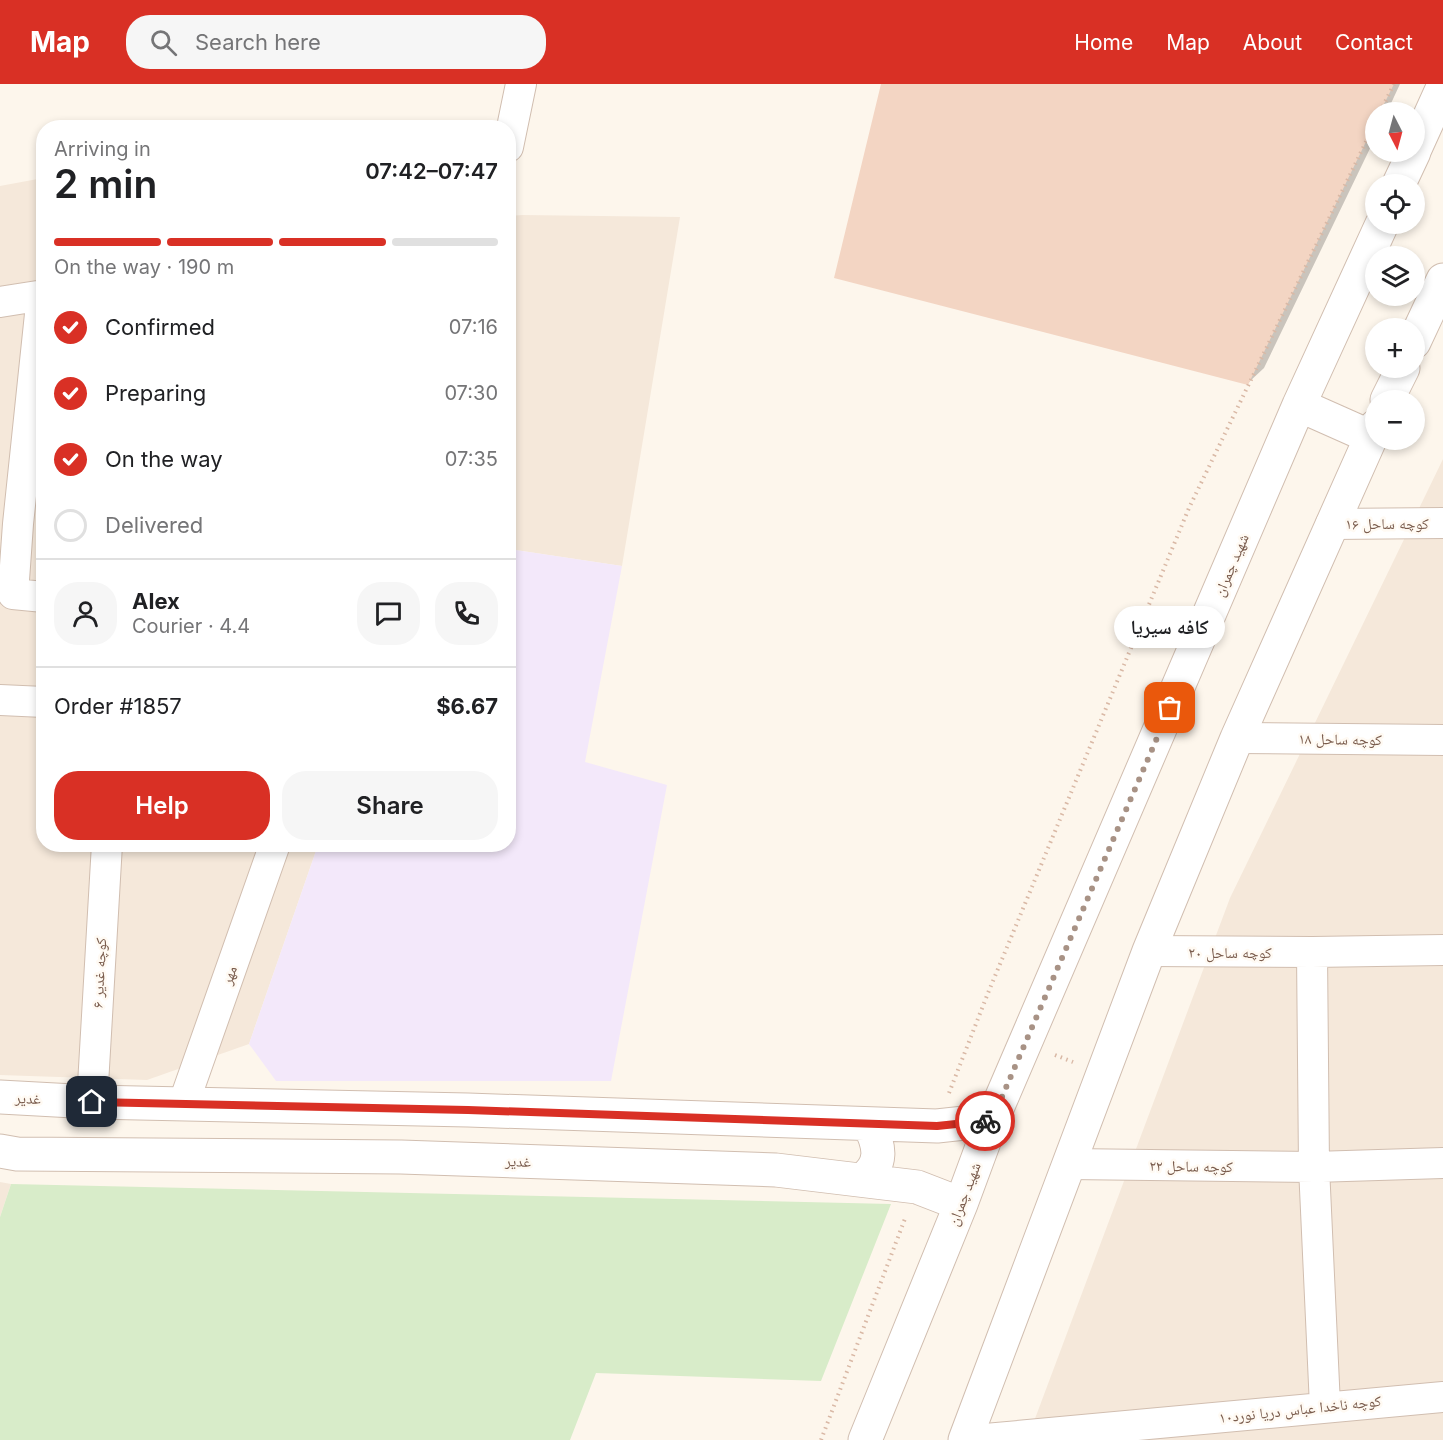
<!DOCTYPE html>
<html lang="en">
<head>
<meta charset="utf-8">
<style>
	:root { --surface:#fff; --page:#f6f6f6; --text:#202124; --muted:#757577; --line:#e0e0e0; --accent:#d93025 }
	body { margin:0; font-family:Inter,"Noto Naskh Arabic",sans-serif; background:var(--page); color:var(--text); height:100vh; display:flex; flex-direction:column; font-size:22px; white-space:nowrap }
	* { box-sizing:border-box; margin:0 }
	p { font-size:20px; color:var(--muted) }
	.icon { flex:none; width:33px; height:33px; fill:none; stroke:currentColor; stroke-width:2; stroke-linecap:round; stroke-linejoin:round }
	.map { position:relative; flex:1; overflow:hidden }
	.sheet { position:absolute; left:36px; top:36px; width:480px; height:732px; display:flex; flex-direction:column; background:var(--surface); border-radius:24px; box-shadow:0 3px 9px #0003 }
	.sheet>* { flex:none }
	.needle { width:39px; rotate:174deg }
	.tools { position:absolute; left:1365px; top:18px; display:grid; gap:12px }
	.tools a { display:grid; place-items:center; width:60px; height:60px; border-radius:50%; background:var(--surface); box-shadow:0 3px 9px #0003; font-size:30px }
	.pin { position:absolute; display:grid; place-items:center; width:51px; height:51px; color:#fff; margin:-26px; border-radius:12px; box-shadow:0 3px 9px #0006 }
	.courier { position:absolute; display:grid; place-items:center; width:60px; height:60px; margin:-30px; border:4px solid #d93025; border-radius:50%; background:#fff; color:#222; box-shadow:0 2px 8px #0007 }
	.bubble { position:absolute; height:42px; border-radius:21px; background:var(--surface); box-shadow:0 3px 9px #0003; font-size:20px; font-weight:600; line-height:42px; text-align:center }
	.head em { font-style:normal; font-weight:600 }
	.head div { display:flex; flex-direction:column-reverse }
	.head { display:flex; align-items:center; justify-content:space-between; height:102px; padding:0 18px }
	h1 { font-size:39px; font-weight:600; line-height:45px }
	.bar { display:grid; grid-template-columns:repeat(4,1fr); gap:9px 6px; align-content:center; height:72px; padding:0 18px }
	.bar i { height:8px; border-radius:4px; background:var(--line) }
	.bar .active { background:var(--accent) }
	.bar p { grid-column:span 4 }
	.line { display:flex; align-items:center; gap:15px; padding:0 18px; border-top:2px solid var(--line) }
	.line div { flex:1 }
	.round { display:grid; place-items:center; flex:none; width:63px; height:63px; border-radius:24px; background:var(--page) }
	ol { padding:0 18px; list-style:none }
	li { display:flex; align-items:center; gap:18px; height:66px }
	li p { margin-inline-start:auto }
	li .icon { padding:6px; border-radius:50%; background:var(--accent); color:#fff; stroke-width:4 }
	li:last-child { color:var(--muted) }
	li i { width:33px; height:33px; border:3px solid var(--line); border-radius:50% }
	.action { display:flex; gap:12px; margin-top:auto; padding:12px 18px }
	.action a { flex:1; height:69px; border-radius:24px; background:var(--accent); color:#fff; font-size:24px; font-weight:600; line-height:69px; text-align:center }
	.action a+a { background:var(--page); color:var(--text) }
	header { display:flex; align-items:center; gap:36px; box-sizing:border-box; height:84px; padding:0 30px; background:var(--accent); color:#fff }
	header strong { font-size:28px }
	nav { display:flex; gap:33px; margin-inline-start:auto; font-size:21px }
	.search { width:420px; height:54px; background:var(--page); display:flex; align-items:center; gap:15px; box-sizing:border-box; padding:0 21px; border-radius:24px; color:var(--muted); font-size:22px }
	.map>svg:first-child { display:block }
</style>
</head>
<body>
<header>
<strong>Map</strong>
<div class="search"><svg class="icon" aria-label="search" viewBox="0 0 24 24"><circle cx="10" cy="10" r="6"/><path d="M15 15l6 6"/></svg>Search here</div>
<nav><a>Home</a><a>Map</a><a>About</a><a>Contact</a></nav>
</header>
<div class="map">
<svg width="1443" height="1356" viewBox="0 0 1443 1356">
	<rect width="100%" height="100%" fill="#fdf6ec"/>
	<!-- residential -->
	<path fill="#f5e8da" d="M43,94L44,760L318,761L249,960L147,996L0,991V102Z
		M523,131L680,133L622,482L509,465L508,132Z
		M1443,375V1356H1027L1230,814Z
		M0,1098L11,1100L0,1133Z"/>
	<!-- education -->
	<path fill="#f3e8fa" d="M509,465L622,482L585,678L667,701L611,997H276L249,960L318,761L508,760Z"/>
	<!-- green -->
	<path fill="#d8ecc9" d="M11,1100L891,1120L821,1297L596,1289L570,1356H0V1133Z"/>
	<!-- shadow -->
	<path fill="#0003" d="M882,0H1400L1387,28H1376V52L1264,284L1248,299Z"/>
	<!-- building -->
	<path fill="#f3d5c3" d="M881,0H1394L1380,28H1376V37L1248,301L834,194Z"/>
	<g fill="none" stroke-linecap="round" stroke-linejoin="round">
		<defs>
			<path id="minor" d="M508,63L521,0
				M42,211L18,440L13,510L44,513
				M0,218L44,211
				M1331,440L1443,439
				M0,616L44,618
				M1237,654L1443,656
				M1149,867L1312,868L1443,866
				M1312,868L1314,1083L1325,1322
				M92,1018L107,760
				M183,1021L275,760
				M1069,1080L1314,1083L1443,1079
				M974,1356L1443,1313"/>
			<path id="tertiary" d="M1414,67L1443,3
				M1399,100L1414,68
				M1414,258L1443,196
				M1387,316L1403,284
				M1299,321L1371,353
				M0,1013L92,1018L468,1026L937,1042L992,1036
				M0,1067L17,1070L401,1073L776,1086L917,1103L961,1120
				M862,1096C884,1080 880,1062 869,1040
				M865,1356L961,1120L992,1036L1299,321L1382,140
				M965,1356L1149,867L1237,654L1376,342"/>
		</defs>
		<!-- minor casing -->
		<use href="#minor" stroke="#d1beb0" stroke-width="32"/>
		<!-- tertiary casing -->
		<use href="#tertiary" stroke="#d1beb0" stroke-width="35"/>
		<!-- path -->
		<path stroke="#d9b8a5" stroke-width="4" stroke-dasharray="1.5 4.5" stroke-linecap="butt" d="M1380,28L1394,0
			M1055,971L1073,978
			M949,1009L988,909L1189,424L1376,37
			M821,1356L906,1132"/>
		<!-- minor -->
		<use href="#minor" stroke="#fff" stroke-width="30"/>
		<!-- tertiary -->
		<use href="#tertiary" stroke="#fff" stroke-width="33"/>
	</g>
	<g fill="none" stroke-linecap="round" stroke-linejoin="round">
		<!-- done -->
		<path stroke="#a89285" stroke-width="6" stroke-dasharray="0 10.8" d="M985,1037L992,1036L1170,624"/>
		<!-- route -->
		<path stroke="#d93025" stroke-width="8" d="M92,1018L468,1026L937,1042L985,1037"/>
	</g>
	<g text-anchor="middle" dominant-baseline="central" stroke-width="5" stroke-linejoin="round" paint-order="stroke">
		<!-- street labels -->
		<g font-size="15" fill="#7a5c4d" stroke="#fffaf3">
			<text x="1387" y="439">کوچه ساحل ۱۶</text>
			<text transform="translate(1231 481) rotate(-67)">شهید چمران</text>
			<text transform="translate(1340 655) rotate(1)">کوچه ساحل ۱۸</text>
			<text x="1230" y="868">کوچه ساحل ۲۰</text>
			<text transform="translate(99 889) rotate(-87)">کوچه غدیر ۶</text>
			<text transform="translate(229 891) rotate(-70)">مهر</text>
			<text transform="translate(28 1014) rotate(3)">غدیر</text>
			<text transform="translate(518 1077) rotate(2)">غدیر</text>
			<text transform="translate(1191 1082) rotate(1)">کوچه ساحل ۲۲</text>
			<text transform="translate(964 1110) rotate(-69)">شهید چمران</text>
			<text transform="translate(1300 1325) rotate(-6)">کوچه ناخدا عباس دریا نورد۱۰</text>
		</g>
	</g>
</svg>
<div class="tools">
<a><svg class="needle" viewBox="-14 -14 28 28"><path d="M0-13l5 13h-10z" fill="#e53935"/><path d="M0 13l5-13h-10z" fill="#757577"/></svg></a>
<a><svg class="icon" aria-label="locate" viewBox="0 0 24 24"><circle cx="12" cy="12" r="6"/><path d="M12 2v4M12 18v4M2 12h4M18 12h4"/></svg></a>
<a><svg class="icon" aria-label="layers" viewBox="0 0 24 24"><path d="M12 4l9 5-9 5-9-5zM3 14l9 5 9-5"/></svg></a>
<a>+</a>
<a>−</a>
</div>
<div class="pin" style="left:1170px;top:624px;background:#ea580c"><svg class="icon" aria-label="bag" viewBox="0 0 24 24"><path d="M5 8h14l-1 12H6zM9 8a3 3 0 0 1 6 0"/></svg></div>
<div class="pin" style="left:92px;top:1018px;background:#1f2937"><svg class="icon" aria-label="home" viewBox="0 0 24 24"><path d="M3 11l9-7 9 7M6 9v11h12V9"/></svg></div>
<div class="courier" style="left:985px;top:1037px"><svg class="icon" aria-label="bike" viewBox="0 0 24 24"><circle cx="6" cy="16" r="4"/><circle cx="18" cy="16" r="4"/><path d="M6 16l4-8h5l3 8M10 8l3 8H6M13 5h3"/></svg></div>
<div class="bubble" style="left:1114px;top:522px;width:111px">کافه سیریا</div>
<section class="sheet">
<div class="head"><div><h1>2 min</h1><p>Arriving in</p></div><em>07:42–07:47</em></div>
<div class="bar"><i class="active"></i><i class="active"></i><i class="active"></i><i></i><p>On the way · 190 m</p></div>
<ol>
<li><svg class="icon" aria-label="check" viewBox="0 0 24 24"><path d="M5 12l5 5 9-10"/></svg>Confirmed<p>07:16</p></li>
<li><svg class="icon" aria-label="check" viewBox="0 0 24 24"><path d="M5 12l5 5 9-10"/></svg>Preparing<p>07:30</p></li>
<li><svg class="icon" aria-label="check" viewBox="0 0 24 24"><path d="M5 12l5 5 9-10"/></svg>On the way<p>07:35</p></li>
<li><i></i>Delivered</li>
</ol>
<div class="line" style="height:108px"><a class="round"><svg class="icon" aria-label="person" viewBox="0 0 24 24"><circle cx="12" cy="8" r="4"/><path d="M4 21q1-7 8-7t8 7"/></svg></a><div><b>Alex</b><p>Courier · 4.4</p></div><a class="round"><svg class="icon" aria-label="chat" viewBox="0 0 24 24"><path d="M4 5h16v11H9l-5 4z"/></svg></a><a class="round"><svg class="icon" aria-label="phone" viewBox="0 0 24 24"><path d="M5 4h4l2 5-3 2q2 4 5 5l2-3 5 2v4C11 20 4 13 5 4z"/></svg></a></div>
<div class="line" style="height:78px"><div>Order #1857</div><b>$6.67</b></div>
<div class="action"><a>Help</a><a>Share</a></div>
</section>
</div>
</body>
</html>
